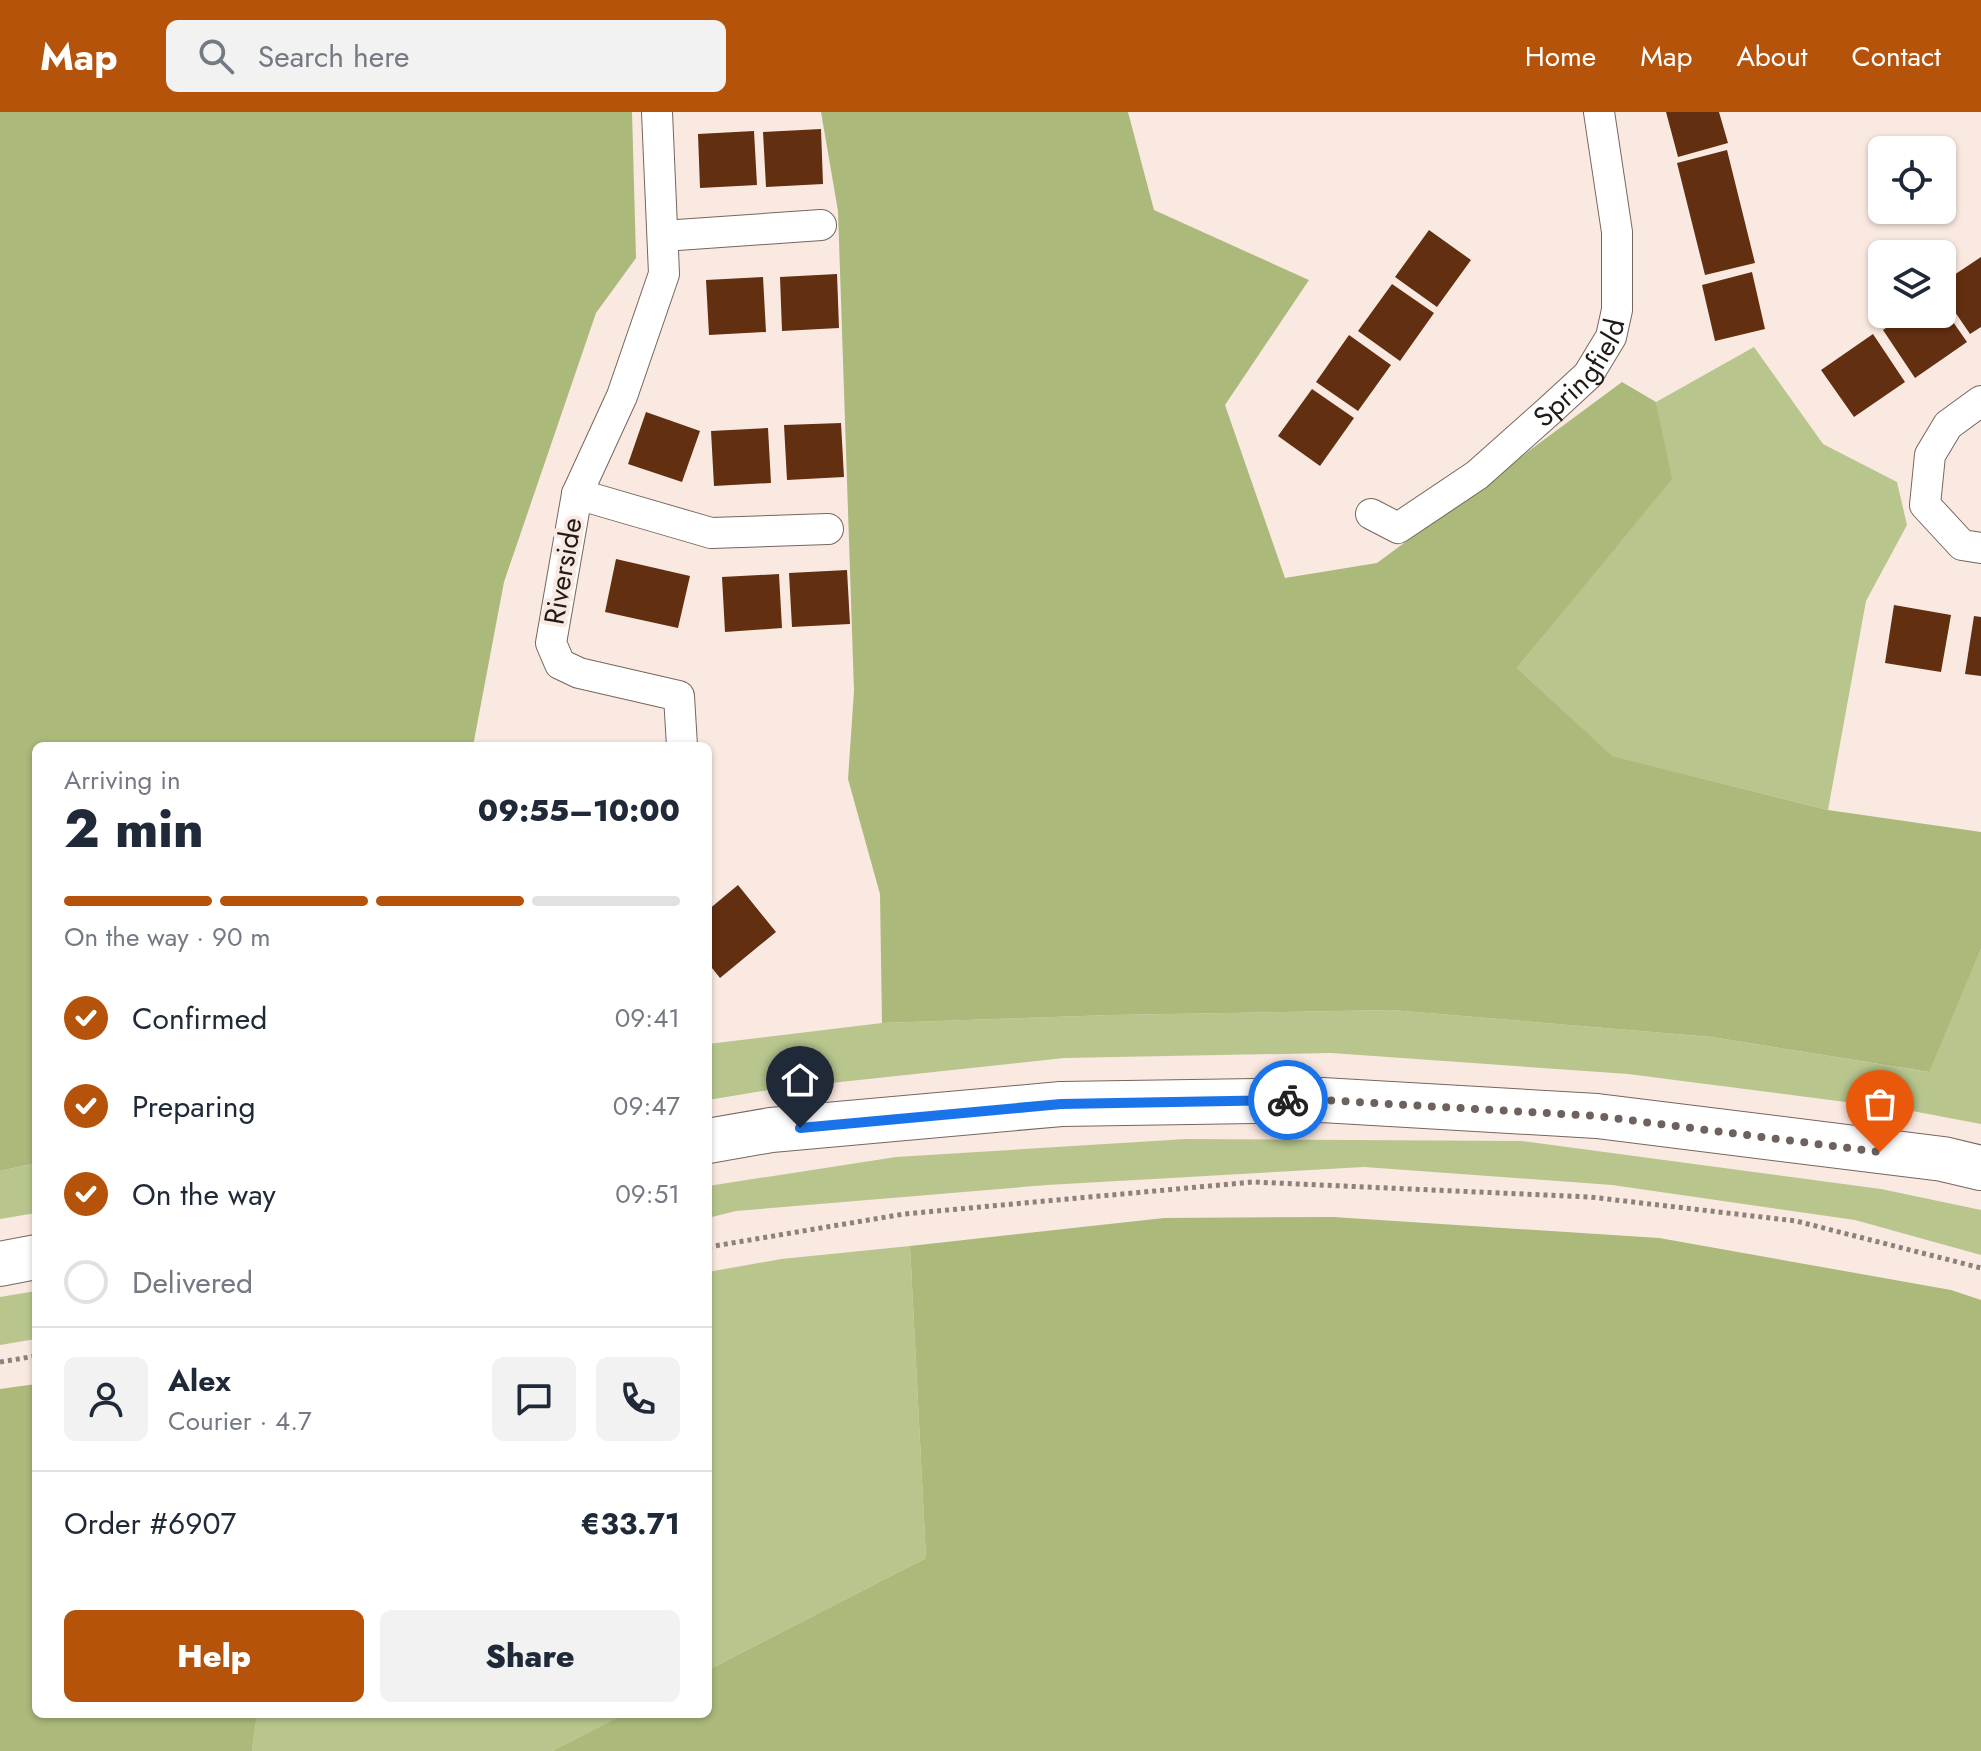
<!DOCTYPE html>
<html lang="en">
<head>
<meta charset="utf-8">
<style>
	:root { --surface:#fff; --page:#f2f2f3; --text:#1f2937; --muted:#747a83; --line:#e0e1e3; --accent:#b45309 }
	body { margin:0; font-family:Jost,sans-serif; background:var(--page); color:var(--text); height:100vh; display:flex; flex-direction:column; font-size:30px; white-space:nowrap }
	* { box-sizing:border-box; margin:0 }
	p { font-size:26px; color:var(--muted) }
	.icon { flex:none; width:44px; height:44px; fill:none; stroke:currentColor; stroke-width:2; stroke-linecap:round; stroke-linejoin:round }
	.map { position:relative; flex:1; overflow:hidden }
	.drawer { position:absolute; left:32px; top:630px; width:680px; height:976px; display:flex; flex-direction:column; background:var(--surface); border-radius:12px; box-shadow:0 2px 6px #0004 }
	.drawer>* { flex:none }
	.tools { position:absolute; left:1868px; top:24px; display:grid; gap:16px }
	.tools a { display:grid; place-items:center; width:88px; height:88px; border-radius:12px; background:var(--surface); box-shadow:0 2px 6px #0004; font-size:40px }
	.pin { position:absolute; display:grid; place-items:center; width:68px; height:68px; color:#fff; margin:-82px -34px; border-radius:50% 50% 50% 0; rotate:-45deg; box-shadow:0 0 8px #0007 }
	.pin .icon { rotate:45deg }
	.courier { position:absolute; display:grid; place-items:center; width:80px; height:80px; margin:-40px; border:6px solid #1a73e8; border-radius:50%; background:#fff; color:#222; box-shadow:0 2px 10px #0007 }
	.overview em { font-style:normal; font-weight:800 }
	.overview div { display:flex; flex-direction:column-reverse }
	.overview { display:flex; align-items:center; justify-content:space-between; height:136px; padding:0 32px }
	h1 { font-size:52px; font-weight:800; line-height:60px }
	.bar { display:grid; grid-template-columns:repeat(4,1fr); gap:12px 8px; align-content:center; height:96px; padding:0 32px }
	.bar i { height:10px; border-radius:6px; background:var(--line) }
	.bar .on { background:var(--accent) }
	.bar p { grid-column:span 4 }
	.line { display:flex; align-items:center; gap:20px; padding:0 32px; border-top:2px solid var(--line) }
	.line div { flex:1 }
	.round { display:grid; place-items:center; flex:none; width:84px; height:84px; border-radius:12px; background:var(--page) }
	ol { padding:0 32px; list-style:none }
	li { display:flex; align-items:center; gap:24px; height:88px }
	li p { margin-inline-start:auto }
	li .icon { padding:8px; border-radius:50%; background:var(--accent); color:#fff; stroke-width:4 }
	li:last-child { color:var(--muted) }
	li i { width:44px; height:44px; border:4px solid var(--line); border-radius:50% }
	.button { display:flex; gap:16px; margin-top:auto; padding:16px 32px }
	.button a { flex:1; height:92px; border-radius:12px; background:var(--accent); color:#fff; font-size:32px; font-weight:800; line-height:92px; text-align:center }
	.button a+a { background:var(--page); color:var(--text) }
	header { display:flex; align-items:center; gap:48px; box-sizing:border-box; height:112px; padding:0 40px; background:var(--accent); color:#fff }
	header strong { font-size:38px }
	nav { display:flex; gap:44px; margin-inline-start:auto; font-size:28px }
	.search { width:560px; height:72px; background:var(--page); display:flex; align-items:center; gap:20px; box-sizing:border-box; padding:0 28px; border-radius:12px; color:var(--muted); font-size:30px }
	.map>svg:first-child { display:block }
</style>
</head>
<body>
<header>
<strong>Map</strong>
<div class="search"><svg class="icon" aria-label="search" viewBox="0 0 24 24"><circle cx="10" cy="10" r="6"/><path d="M15 15l6 6"/></svg>Search here</div>
<nav><a>Home</a><a>Map</a><a>About</a><a>Contact</a></nav>
</header>
<div class="map">
<svg width="1981" height="1639" viewBox="0 0 1981 1639">
	<rect width="100%" height="100%" fill="#fae9e0"/>
	<!-- green -->
	<path fill="#b8c68e" d="M1754,235L1823,332L1897,370L1907,413L1866,489L1828,698L1611,644L1517,556L1671,367L1656,290Z
		M1981,837V1012L1907,998L1628,962L1331,941L1064,946L775,977L708,988V932L882,911L1111,903L1392,898L1712,925L1928,960Z
		M1186,1027L1522,1029L1881,1077L1981,1098V1143L1855,1108L1612,1073L1364,1055L1047,1073L736,1099L708,1106V1074L896,1045Z
		M36,1051V1101L0,1107V1059Z
		M910,1134L926,1446L708,1558V1160L781,1147Z
		M36,1179V1227L0,1233V1185Z
		M257,1602H624L552,1639H252Z"/>
	<!-- forest -->
	<path fill="#abb97b" d="M0,0H632L636,146L596,201L504,470L473,634H36V1051L0,1059Z
		M821,0H1128L1154,98L1309,168L1225,293L1285,466L1377,451L1622,270L1656,290L1672,367L1517,556L1612,644L1828,698L1981,720V837L1929,960L1712,925L1392,898L1111,903L882,911L880,782L848,667L854,579L838,99Z
		M1333,1105L1659,1126L1951,1178L1981,1188V1639H552L624,1602H708V1558L926,1446L910,1134L1164,1106Z
		M36,1272V1602H257L252,1639H0V1277Z"/>
	<!-- building -->
	<path fill="#622f10" d="M1666,0H1719L1728,31L1678,45Z
		M821,17L823,72L766,75L763,20Z
		M754,19L757,73L700,76L698,22Z
		M1727,38L1755,151L1705,163L1677,51Z
		M1429,118L1471,148L1437,195L1395,165Z
		M1981,145V215L1970,222L1942,181V171Z
		M1752,160L1765,217L1715,229L1702,173Z
		M837,162L839,216L782,219L780,165Z
		M763,165L766,220L709,223L706,168Z
		M1392,172L1434,201L1400,249L1358,219Z
		M1942,194L1967,230L1915,266L1883,218L1906,202H1942Z
		M1873,222L1905,270L1854,305L1821,258Z
		M1349,223L1391,253L1358,299L1316,270Z
		M1312,277L1354,306L1320,354L1278,324Z
		M646,300L700,319L682,370L628,352Z
		M841,311L844,365L787,368L784,313Z
		M768,316L771,371L714,374L711,319Z
		M616,447L690,464L678,516L605,500Z
		M847,458L850,512L792,515L789,461Z
		M779,462L782,516L725,520L722,465Z
		M1894,493L1951,503L1941,560L1885,551Z
		M1974,504L1981,505V564L1965,562Z
		M738,773L776,820L720,866L708,851V798Z"/>
	<g fill="none" stroke-linecap="round" stroke-linejoin="round">
		<defs>
			<g id="minor">
				<path d="M657,0L664,162L622,284L577,382L551,531L560,552L579,561L679,584L682,634"/>
				<path d="M663,124L821,113"/>
				<path d="M1981,289L1948,313L1930,343L1925,393L1962,433L1981,436"/>
				<path d="M577,382L711,421L828,417"/>
				<path id="s1" d="M1371,402L1398,416L1477,363L1550,298L1588,263L1611,225L1617,198V120L1599,0"/>
			</g>
			<path id="primary" d="M708,1029L771,1018L1061,992L1322,988L1597,1004L1943,1047L1981,1056
				M0,1152L36,1145"/>
		</defs>
		<!-- minor casing -->
		<use href="#minor" stroke="#75665e" stroke-width="32"/>
		<!-- primary casing -->
		<use href="#primary" stroke="#75665e" stroke-width="46"/>
		<!-- path -->
		<path stroke="#8d817b" stroke-width="5" stroke-dasharray="4 4" stroke-linecap="butt" d="M708,1135L904,1102L1253,1070L1590,1085L1796,1109L1981,1156
			M0,1250L36,1244"/>
		<!-- minor -->
		<use href="#minor" stroke="#fff" stroke-width="30"/>
		<!-- primary -->
		<use href="#primary" stroke="#fff" stroke-width="44"/>
	</g>
	<g fill="none" stroke-linecap="round" stroke-linejoin="round">
		<!-- done -->
		<path stroke="#6d625d" stroke-width="8" stroke-dasharray="0 14.4" d="M1288,988H1322L1597,1004L1880,1040"/>
		<!-- route -->
		<path stroke="#1a73e8" stroke-width="10" d="M800,1016L1061,992L1288,988"/>
	</g>
	<g text-anchor="middle" dominant-baseline="central" stroke-width="8" stroke-linejoin="round" paint-order="stroke">
		<!-- street labels -->
		<g font-size="28" fill="#211a17" stroke="#fae9e0">
			<text stroke="none"><textPath href="#s1" startOffset="272">Springfield</textPath></text>
			<text transform="translate(563 459) rotate(-80)">Riverside</text>
		</g>
	</g>
</svg>
<div class="tools">
<a><svg class="icon" aria-label="locate" viewBox="0 0 24 24"><circle cx="12" cy="12" r="6"/><path d="M12 2v4M12 18v4M2 12h4M18 12h4"/></svg></a>
<a><svg class="icon" aria-label="layers" viewBox="0 0 24 24"><path d="M12 4l9 5-9 5-9-5zM3 14l9 5 9-5"/></svg></a>
</div>
<div class="pin" style="left:1880px;top:1040px;background:#ea580c"><svg class="icon" aria-label="bag" viewBox="0 0 24 24"><path d="M5 8h14l-1 12H6zM9 8a3 3 0 0 1 6 0"/></svg></div>
<div class="pin" style="left:800px;top:1016px;background:#1f2937"><svg class="icon" aria-label="home" viewBox="0 0 24 24"><path d="M3 11l9-7 9 7M6 9v11h12V9"/></svg></div>
<div class="courier" style="left:1288px;top:988px"><svg class="icon" aria-label="bike" viewBox="0 0 24 24"><circle cx="6" cy="16" r="4"/><circle cx="18" cy="16" r="4"/><path d="M6 16l4-8h5l3 8M10 8l3 8H6M13 5h3"/></svg></div>
<section class="drawer">
<div class="overview"><div><h1>2 min</h1><p>Arriving in</p></div><em>09:55–10:00</em></div>
<div class="bar"><i class="on"></i><i class="on"></i><i class="on"></i><i></i><p>On the way · 90 m</p></div>
<ol>
<li><svg class="icon" aria-label="check" viewBox="0 0 24 24"><path d="M5 12l5 5 9-10"/></svg>Confirmed<p>09:41</p></li>
<li><svg class="icon" aria-label="check" viewBox="0 0 24 24"><path d="M5 12l5 5 9-10"/></svg>Preparing<p>09:47</p></li>
<li><svg class="icon" aria-label="check" viewBox="0 0 24 24"><path d="M5 12l5 5 9-10"/></svg>On the way<p>09:51</p></li>
<li><i></i>Delivered</li>
</ol>
<div class="line" style="height:144px"><a class="round"><svg class="icon" aria-label="person" viewBox="0 0 24 24"><circle cx="12" cy="8" r="4"/><path d="M4 21q1-7 8-7t8 7"/></svg></a><div><b>Alex</b><p>Courier · 4.7</p></div><a class="round"><svg class="icon" aria-label="chat" viewBox="0 0 24 24"><path d="M4 5h16v11H9l-5 4z"/></svg></a><a class="round"><svg class="icon" aria-label="phone" viewBox="0 0 24 24"><path d="M5 4h4l2 5-3 2q2 4 5 5l2-3 5 2v4C11 20 4 13 5 4z"/></svg></a></div>
<div class="line" style="height:104px"><div>Order #6907</div><b>€33.71</b></div>
<div class="button"><a>Help</a><a>Share</a></div>
</section>
</div>
</body>
</html>
